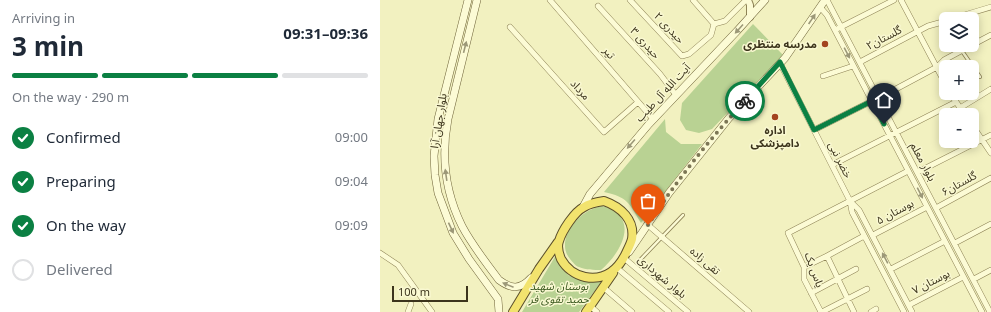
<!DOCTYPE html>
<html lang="en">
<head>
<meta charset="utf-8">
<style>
	:root { --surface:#fff; --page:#f6f6f7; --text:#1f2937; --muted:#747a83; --line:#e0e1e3; --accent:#0b8043 }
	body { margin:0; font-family:Georgia,"Noto Sans Arabic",serif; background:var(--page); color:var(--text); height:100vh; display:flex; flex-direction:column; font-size:15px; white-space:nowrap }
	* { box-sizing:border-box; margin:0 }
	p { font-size:13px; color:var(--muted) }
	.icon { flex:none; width:22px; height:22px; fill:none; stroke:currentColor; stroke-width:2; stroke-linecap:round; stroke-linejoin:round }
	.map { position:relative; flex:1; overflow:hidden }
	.side { display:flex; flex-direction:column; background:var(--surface); width:380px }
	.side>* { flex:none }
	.fabs { position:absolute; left:559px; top:12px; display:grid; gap:8px }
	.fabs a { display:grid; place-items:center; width:40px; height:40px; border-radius:6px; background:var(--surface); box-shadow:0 2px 10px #0003; font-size:20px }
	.scale { position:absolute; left:12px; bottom:10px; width:76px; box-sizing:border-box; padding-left:4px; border:2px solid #3c341c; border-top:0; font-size:11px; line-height:14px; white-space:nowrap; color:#3c341c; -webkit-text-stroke:3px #f9f8d1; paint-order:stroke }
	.pin { position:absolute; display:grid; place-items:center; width:34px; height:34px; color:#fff; margin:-41px -17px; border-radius:50% 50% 50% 0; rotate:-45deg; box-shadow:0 0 4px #0007 }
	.pin .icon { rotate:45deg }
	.courier { position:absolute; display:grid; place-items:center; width:40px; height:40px; margin:-20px; border:3px solid #0b8043; border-radius:50%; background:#fff; color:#222; box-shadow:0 1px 5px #0007 }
	.headline em { font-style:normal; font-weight:700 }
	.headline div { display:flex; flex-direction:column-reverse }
	.headline { display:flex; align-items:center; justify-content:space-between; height:68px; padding:0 12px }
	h1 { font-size:26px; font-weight:700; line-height:30px }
	.bar { display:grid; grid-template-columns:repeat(4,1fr); gap:6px 4px; align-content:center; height:48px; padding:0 12px }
	.bar i { height:5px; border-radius:3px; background:var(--line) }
	.bar .current { background:var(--accent) }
	.bar p { grid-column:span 4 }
	ol { padding:0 12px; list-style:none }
	li { display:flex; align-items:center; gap:12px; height:44px }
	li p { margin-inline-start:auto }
	li .icon { padding:4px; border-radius:50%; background:var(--accent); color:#fff; stroke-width:4 }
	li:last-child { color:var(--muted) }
	li i { width:22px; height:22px; border:2px solid var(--line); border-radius:50% }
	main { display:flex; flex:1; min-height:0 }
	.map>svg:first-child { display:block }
</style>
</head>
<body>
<main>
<section class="side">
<div class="headline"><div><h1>3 min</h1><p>Arriving in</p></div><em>09:31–09:36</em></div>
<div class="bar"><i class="current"></i><i class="current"></i><i class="current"></i><i></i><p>On the way · 290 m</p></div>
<ol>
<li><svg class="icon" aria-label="check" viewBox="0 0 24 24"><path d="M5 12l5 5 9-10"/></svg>Confirmed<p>09:00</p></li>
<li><svg class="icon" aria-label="check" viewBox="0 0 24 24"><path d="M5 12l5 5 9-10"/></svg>Preparing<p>09:04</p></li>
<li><svg class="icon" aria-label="check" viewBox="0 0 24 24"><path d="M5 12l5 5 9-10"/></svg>On the way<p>09:09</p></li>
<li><i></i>Delivered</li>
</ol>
</section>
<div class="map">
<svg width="611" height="312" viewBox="0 0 611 312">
	<rect width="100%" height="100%" fill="#f2f1c0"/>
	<!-- green -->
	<path fill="#b9d293" d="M373,24L403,55L332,129L319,133L306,130L300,120L302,103Z
		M285,119L286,132L301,144H322L261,223C249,203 248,197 224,192Z
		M222,206C261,216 242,252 221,270C214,270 206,270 199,267C195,266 193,262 190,259C176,242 194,218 210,210C214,208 218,207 222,206Z
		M176,255L188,275L204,281H222L199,312H142Z"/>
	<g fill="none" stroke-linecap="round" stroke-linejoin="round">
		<defs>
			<path id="service" d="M582,51L600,77
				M260,260L303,215"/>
			<path id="minor" d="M170,0L273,119
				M250,0L302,56L309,54L331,35L334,24
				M313,0L334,24
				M447,0L610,312
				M521,0L566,85
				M218,6L280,74L296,95
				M440,7L447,15L602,312
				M571,19L611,7
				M334,24L345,21L366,0
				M130,27L224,132L258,102
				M455,30L514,0
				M592,45L611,35
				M480,62L548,26L566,21
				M400,63L470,201
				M443,76L473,66
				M570,93L585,115
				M499,98L557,67L564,60L592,45
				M580,108L611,89
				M592,125L611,153
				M434,130L492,101
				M452,165L576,102
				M538,172L611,135
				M556,208L611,178
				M268,225L369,312
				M493,235L547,207
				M575,243L611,224
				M0,253L18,265L52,312
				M447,256L484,236
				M244,258L308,312
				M424,267L447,256L474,312
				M237,268L289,312
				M511,269L565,241
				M594,279L611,270
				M223,287L252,312
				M431,293L476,269
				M529,305L583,277
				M210,306L217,312
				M28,312L31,304
				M441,312L424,279V267L408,233L528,171
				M442,312L487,289
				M491,312L496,309
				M524,312L472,212L470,201L479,210L532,312"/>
			<path id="tertiary" d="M368,0L370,5V17"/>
			<path id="secondary" d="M88,0L58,119L54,156L55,175L58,193L73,233L89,259L118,299L119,312
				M97,0L68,119C61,156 65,192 82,226C92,245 106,263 119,280C131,289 140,290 151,278
				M203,207L210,194L269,124L357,31L385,0
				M249,252L289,193L349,118L405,58L445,0"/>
			<path id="trunk" d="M224,201C241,207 255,220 252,239C251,243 249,247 247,251C239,269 226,281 205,277C195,275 186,268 181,259C179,254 177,246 179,241C182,231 194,212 204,207C210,203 217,202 224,201Z
				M133,312L159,269L178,242
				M206,312L233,273"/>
		</defs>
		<!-- service casing -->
		<use href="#service" stroke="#8e8356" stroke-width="4"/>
		<!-- minor casing -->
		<use href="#minor" stroke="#8e8356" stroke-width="6"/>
		<!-- tertiary casing -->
		<use href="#tertiary" stroke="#8e8356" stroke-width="8"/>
		<!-- secondary casing -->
		<use href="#secondary" stroke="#6f6439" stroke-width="8"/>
		<!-- trunk casing -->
		<use href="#trunk" stroke="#5b4f2b" stroke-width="10"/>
		<!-- service -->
		<use href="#service" stroke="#fcfbd5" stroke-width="2.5"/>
		<!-- minor -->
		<use href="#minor" stroke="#fcfbd5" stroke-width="5"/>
		<!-- tertiary -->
		<use href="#tertiary" stroke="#fcfbd5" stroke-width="6"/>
		<!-- secondary -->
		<use href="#secondary" stroke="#fcfbd5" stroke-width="7"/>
		<!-- trunk -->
		<use href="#trunk" stroke="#f2e36e" stroke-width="8"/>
	</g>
	<!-- one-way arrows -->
	<defs><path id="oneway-solid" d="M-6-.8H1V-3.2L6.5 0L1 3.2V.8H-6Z"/></defs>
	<g fill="#9c9878">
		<use href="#oneway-solid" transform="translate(432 19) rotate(-56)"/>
		<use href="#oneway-solid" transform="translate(359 29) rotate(132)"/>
		<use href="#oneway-solid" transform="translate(85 47) rotate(-76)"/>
		<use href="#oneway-solid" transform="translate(467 53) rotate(62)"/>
		<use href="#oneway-solid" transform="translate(251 144) rotate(131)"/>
		<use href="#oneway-solid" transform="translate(66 175) rotate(-98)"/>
		<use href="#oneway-solid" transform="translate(540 193) rotate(63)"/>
		<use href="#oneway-solid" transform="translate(71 228) rotate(65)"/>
		<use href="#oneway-solid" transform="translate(505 258) rotate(-118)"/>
		<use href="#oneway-solid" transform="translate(128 285) rotate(-158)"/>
	</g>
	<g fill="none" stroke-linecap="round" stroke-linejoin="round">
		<!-- done -->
		<path stroke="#7c7655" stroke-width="4" stroke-dasharray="0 7.2" d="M268,225C296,181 329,140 365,101"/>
		<!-- route -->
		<path stroke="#0b8043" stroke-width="5" d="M365,101L400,62L434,130L492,101L504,124"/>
	</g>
	<!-- markers -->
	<g fill="#a34420" stroke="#f9f8d1" stroke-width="1.5">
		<circle cx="445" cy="44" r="4"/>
		<circle cx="395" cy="117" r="4"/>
	</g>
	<g text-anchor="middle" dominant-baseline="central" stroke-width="3" stroke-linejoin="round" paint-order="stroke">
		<!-- street labels -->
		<g font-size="11" fill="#3c341c" stroke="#f9f8d1">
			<text transform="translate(289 28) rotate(47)">حیدری ۲</text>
			<text transform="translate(504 38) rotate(-28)">گلستان۲</text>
			<text transform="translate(265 43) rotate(48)">حیدری ۳</text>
			<text transform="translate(229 53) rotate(49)">تیر</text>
			<text transform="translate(200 90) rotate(48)">مرداد</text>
			<text transform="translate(283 93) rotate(-47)">آیت الله آل طیب</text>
			<text transform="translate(59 121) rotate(-81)">بلوار جهان آرا</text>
			<text transform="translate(460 160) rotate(63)">خضر نبی</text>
			<text transform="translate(543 162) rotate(62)">بلوار معلم</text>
			<text transform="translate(579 184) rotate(-29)">گلستان۶</text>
			<text transform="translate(515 212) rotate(-28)">بوستان ۵</text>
			<text transform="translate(325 261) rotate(41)">تقی زاده</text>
			<text transform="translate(434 270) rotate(70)">یاس یک</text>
			<text transform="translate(282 277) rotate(40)">بلوار شهرداری</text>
			<text transform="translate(551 282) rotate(-27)">بوستان ۷</text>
		</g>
		<!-- poi labels -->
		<g font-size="11" font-weight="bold" fill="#3c341c" stroke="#f9f8d1" text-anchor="end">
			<text x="437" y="44">مدرسه منتظری</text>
			<text x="395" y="130" text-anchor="middle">اداره<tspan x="395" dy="13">دامپزشکی</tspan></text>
		</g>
		<!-- park labels -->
		<g font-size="11" font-style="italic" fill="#3c5a20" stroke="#f9f8d1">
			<text x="179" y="286">بوستان شهید<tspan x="179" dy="13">حمید تقوی فر</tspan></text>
		</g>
	</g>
</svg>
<div class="fabs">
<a><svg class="icon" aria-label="layers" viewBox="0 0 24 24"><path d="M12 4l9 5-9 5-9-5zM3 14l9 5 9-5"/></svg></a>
<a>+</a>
<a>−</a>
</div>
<div class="scale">100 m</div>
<div class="pin" style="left:268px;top:225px;background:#ea580c"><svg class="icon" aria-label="bag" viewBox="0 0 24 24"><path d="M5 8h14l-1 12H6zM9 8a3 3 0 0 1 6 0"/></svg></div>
<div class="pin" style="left:504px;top:124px;background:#1f2937"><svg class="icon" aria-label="home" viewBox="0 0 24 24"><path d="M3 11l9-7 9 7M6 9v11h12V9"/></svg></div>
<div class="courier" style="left:365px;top:101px"><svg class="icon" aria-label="bike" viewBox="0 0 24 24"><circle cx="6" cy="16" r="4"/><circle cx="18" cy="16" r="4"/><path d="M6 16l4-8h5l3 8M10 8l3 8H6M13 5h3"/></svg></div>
</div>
</main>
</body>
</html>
